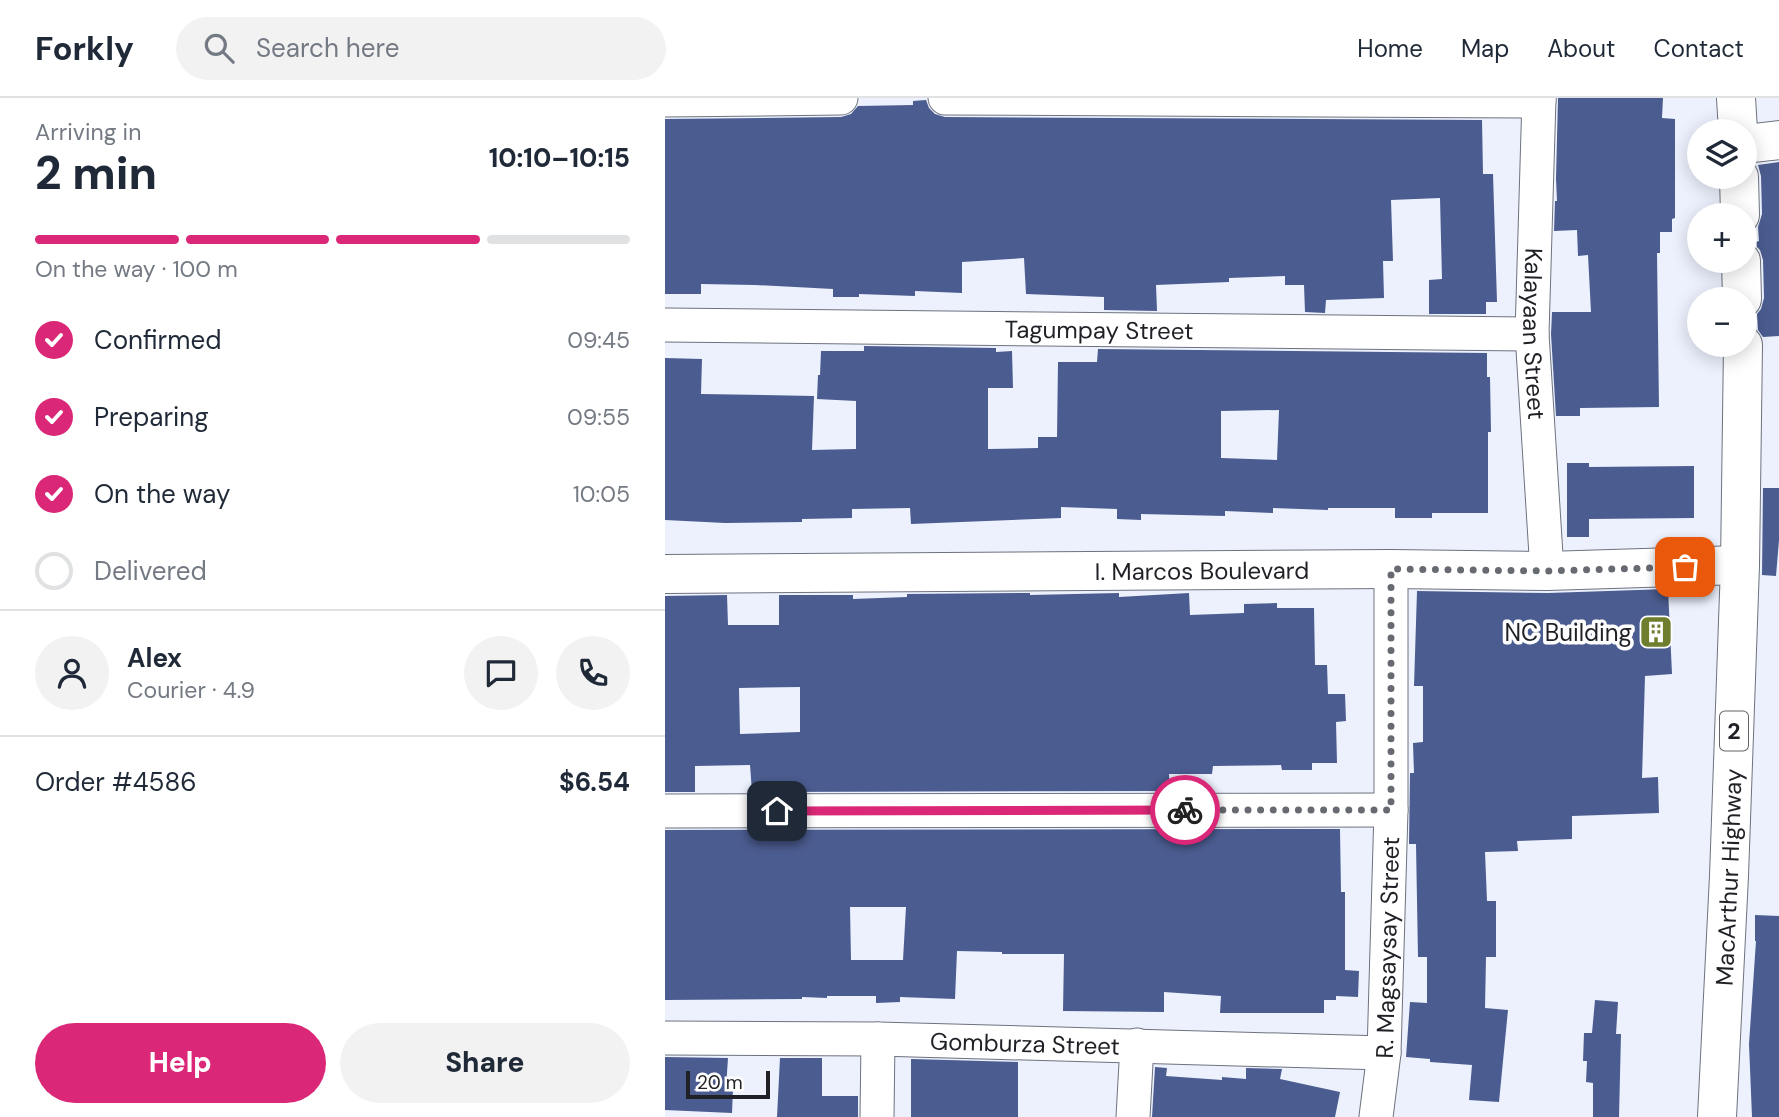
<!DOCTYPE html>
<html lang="en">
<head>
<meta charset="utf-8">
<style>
	:root { --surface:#fff; --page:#f2f2f3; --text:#1f2937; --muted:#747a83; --line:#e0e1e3; --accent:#db2777 }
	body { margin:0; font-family:"DM Sans",sans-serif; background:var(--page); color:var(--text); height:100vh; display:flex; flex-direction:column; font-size:26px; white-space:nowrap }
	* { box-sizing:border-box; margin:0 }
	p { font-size:23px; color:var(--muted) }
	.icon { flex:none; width:38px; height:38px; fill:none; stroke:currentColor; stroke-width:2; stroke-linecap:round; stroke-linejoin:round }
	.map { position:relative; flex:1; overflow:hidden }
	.drawer { display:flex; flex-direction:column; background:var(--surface); width:665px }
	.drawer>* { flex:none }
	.tools { position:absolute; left:1022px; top:21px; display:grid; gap:14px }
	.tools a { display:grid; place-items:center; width:70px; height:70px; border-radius:50%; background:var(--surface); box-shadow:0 4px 18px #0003; font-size:35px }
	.scale { position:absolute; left:21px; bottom:18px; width:84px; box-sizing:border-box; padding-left:7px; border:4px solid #1f2126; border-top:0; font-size:19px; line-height:24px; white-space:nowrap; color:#1f2126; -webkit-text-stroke:5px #fefefe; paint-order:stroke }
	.pin { position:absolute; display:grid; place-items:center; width:60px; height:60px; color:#fff; margin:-30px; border-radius:14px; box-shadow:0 4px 10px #0006 }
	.courier { position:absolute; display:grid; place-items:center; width:70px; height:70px; margin:-35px; border:5px solid #db2777; border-radius:50%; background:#fff; color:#222; box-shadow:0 2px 9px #0007 }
	.overview em { font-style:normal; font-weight:800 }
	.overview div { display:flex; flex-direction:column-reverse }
	.overview { display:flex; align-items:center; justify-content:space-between; height:119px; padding:0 35px }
	h1 { font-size:46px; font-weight:800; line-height:52px }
	.bar { display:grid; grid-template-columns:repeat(4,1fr); gap:10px 7px; align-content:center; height:84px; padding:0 35px }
	.bar i { height:9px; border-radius:5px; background:var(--line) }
	.bar .selected { background:var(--accent) }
	.bar p { grid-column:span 4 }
	.line { display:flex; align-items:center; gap:18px; padding:0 35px; border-top:2px solid var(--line) }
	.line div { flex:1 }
	.round { display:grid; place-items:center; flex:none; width:74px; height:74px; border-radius:37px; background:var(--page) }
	ol { padding:0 35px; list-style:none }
	li { display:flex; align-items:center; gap:21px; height:77px }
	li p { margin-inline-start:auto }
	li .icon { padding:7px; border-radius:50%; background:var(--accent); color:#fff; stroke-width:4 }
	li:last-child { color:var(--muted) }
	li i { width:38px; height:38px; border:4px solid var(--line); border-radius:50% }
	.action { display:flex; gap:14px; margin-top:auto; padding:14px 35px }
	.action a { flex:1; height:80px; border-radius:42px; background:var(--accent); color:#fff; font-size:28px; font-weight:800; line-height:80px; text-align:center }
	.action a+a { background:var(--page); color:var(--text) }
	header { display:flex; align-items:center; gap:42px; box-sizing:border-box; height:98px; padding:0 35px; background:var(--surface); border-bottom:2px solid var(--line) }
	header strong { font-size:33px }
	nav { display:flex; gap:38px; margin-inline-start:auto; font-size:24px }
	.search { width:490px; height:63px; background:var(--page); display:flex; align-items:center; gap:18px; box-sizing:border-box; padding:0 24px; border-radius:38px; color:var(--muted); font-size:26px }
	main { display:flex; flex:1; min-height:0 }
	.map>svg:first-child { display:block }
</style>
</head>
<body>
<header>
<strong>Forkly</strong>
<div class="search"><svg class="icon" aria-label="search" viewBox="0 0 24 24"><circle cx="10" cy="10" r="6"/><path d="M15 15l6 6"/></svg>Search here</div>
<nav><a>Home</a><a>Map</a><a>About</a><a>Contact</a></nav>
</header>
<main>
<section class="drawer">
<div class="overview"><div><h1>2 min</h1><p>Arriving in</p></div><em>10:10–10:15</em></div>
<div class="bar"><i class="selected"></i><i class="selected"></i><i class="selected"></i><i></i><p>On the way · 100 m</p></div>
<ol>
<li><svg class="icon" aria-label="check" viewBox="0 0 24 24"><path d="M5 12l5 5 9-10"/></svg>Confirmed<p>09:45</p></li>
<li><svg class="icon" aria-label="check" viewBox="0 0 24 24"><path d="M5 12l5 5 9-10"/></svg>Preparing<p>09:55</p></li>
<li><svg class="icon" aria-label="check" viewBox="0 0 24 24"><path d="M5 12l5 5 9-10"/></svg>On the way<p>10:05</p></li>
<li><i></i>Delivered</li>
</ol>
<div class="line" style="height:126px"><a class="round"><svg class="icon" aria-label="person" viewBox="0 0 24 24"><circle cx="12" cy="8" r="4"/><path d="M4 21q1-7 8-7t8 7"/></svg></a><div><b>Alex</b><p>Courier · 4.9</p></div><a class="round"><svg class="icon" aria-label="chat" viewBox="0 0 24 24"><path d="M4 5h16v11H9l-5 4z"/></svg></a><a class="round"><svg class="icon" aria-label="phone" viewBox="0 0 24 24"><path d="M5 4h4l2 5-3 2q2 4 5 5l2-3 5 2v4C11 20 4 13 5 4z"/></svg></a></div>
<div class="line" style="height:91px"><div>Order #4586</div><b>$6.54</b></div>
<div class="action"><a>Help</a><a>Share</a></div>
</section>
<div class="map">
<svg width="1114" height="1019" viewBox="0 0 1114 1019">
	<rect width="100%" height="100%" fill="#ecf1fd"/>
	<!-- building -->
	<path fill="#4b5c90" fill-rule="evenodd" d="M893,0H998L997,20L1010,21V120L1007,121V134H995V155H992L994,309L915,310V318H891L886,236L887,214H926L923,157L913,158L912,132L889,133L890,103H892L891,81Z
		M261,2L264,10L270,16L280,19L817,22L818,76H828L832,204H821V216H764V182L777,181L775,100L726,102L728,163H718L719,200L661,202L660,215L640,214L639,187H620V178L564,180V184L491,187L492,213L439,212V199L361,196L359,160L297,164V195L250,193V198L194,196V199H168V191L90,187L36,186V196H0V21L176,19L186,16L193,8L248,7V3Z
		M1114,64V238L1098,239L1093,232L1092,216L1096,211L1099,200L1098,162L1095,152L1092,149L1091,144L1094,143L1093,129L1097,116L1096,78L1093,67Z
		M199,248L331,250V254L347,253L348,290H323V351L373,350V339H392L393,264H432L433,251L822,255V279H825L826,334H823V415H767V420H730V410H663V412L608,410V415L560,413V418L476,416V422L452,421V411L396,409V420L246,426L245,410L187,411V420L137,421V424L60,425L0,422V260L37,261L36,296L149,298L147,352L191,351V303L152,301L153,277H155L156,253H199ZM614,312L612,362L556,360V313Z
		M902,365H924V369L1029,368V420L924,421V439H902Z
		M1098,390H1114V442L1111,478L1097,477Z
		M1003,491L1007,576L980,578L977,680L993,679L994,715L907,718V741L852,743L853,753L820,754L822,803H831V859H821L820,910L843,912L834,1004L804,1002L807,967L765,964V961L741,959L745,904L762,905V859H753L751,746H744L745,675H749L748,645L758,644V588H749L752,493L883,495Z
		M365,495V497L454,495V499L524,495L525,517L579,515V506L612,505V510H649L650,567H662L663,596H680L681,623L671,624L672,665H647V672H617L616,667L548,668L547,676H504L505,693L87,694L85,667L30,668V694H0V498L62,497L63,527H114V497H188V501L242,499V496ZM135,589V634L75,636L74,590Z
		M675,731L676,794H680V872L694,873L693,899L671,898V902H659V915H555L556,898L499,894V914L398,913L399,856H337V854L292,853L290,901L235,899V904L211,905V898H162V900L137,899V901L0,902V732ZM185,809H241L238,862H186Z
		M1090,817L1114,818V1019H1087L1084,946L1091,843H1090Z
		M930,902L953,904L951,936H956L954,1019H928V985L921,984L922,963H918L919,935H927Z
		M0,959L63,960L61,990L68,991L67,1015L0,1012Z
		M115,960H157V998H193V1019H112Z
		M246,961L353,964V1019H246Z
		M490,969L502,970L501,978L557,982V979L581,981V970L617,971L615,981L675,994L670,1019H487Z"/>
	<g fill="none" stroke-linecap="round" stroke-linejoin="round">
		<defs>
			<g id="street">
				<path d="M280,0L874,3"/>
				<path id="s1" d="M874,0L867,236L882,473"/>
				<path d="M0,2L176,0"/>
				<path id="s2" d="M0,227L867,236"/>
				<path d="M0,713L726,712"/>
				<path id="s3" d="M0,940L213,941L719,955"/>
				<path d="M212,1019L213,941"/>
				<path d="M468,1019L472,947"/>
				<path id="s4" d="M711,1019L719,955L726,712V471"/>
			</g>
			<g id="secondary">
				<path d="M1080,46L1114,42"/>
				<path id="s5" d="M0,476L726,471L882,473L1075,467"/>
			</g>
			<g id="highway">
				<path d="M1071,0L1073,33"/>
				<path d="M1074,79L1075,117"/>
				<path d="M1076,163L1077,201"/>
				<path id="s6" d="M1052,1019L1064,778L1075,467L1078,247"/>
			</g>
		</defs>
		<!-- street casing -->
		<use href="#street" stroke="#6d727f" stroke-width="35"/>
		<!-- secondary casing -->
		<use href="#secondary" stroke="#6d727f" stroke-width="40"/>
		<!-- highway casing -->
		<use href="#highway" stroke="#6d727f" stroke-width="40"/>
		<!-- street -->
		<use href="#street" stroke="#fff" stroke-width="33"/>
		<!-- secondary -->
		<use href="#secondary" stroke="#fff" stroke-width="38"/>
		<!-- highway -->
		<use href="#highway" stroke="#fff" stroke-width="38"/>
	</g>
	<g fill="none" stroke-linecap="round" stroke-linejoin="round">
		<!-- done -->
		<path stroke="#676a71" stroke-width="7" stroke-dasharray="0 12.6" d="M520,712H726V471L882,473L1020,469"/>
		<!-- route -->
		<path stroke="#db2777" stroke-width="9" d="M112,713L520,712"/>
	</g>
	<!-- icons -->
	<defs>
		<symbol id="building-square" viewBox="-11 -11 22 22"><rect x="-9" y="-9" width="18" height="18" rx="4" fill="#6f7e2c" stroke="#fefefe"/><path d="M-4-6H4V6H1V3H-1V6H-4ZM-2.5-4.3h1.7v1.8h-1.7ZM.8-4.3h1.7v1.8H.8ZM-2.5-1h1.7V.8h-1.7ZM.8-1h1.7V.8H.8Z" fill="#fff"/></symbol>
	</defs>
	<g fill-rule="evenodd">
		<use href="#building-square" x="972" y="515" width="38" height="38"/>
	</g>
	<g text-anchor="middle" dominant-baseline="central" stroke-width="7" stroke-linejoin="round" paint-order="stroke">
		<!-- shield labels -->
		<rect fill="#fefefe" stroke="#626367" stroke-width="2" x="1055" y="613.5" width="28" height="39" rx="5"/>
		<g font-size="23" font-weight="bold" fill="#1f2126">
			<text x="1069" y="633">2</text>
		</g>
		<!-- street labels -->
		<g font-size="24" fill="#1f2126" stroke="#fefefe">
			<text stroke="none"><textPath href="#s2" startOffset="434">Tagumpay Street</textPath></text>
			<text stroke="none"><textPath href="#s1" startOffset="236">Kalayaan Street</textPath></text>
			<text stroke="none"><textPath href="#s5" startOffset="537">I. Marcos Boulevard</textPath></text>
			<text stroke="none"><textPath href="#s6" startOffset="240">MacArthur Highway</textPath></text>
			<text stroke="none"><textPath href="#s4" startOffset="170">R. Magsaysay Street</textPath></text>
			<text stroke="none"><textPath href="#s3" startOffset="360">Gomburza Street</textPath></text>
		</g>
		<!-- poi labels -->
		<g font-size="24" fill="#1f2126" stroke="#fefefe" text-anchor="end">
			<text x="967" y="534">NC Building</text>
		</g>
	</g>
</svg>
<div class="tools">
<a><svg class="icon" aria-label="layers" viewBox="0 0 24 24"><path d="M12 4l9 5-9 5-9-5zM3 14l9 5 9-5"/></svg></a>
<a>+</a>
<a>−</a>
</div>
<div class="scale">20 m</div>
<div class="pin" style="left:1020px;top:469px;background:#ea580c"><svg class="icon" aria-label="bag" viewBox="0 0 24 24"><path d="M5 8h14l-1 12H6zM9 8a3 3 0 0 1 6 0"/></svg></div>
<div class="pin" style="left:112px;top:713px;background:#1f2937"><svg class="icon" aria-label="home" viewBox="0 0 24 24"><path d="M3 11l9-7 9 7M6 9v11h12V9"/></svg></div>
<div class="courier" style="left:520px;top:712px"><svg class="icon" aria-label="bike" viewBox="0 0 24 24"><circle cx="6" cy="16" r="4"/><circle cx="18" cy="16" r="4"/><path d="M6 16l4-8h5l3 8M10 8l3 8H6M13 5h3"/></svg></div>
</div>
</main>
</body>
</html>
